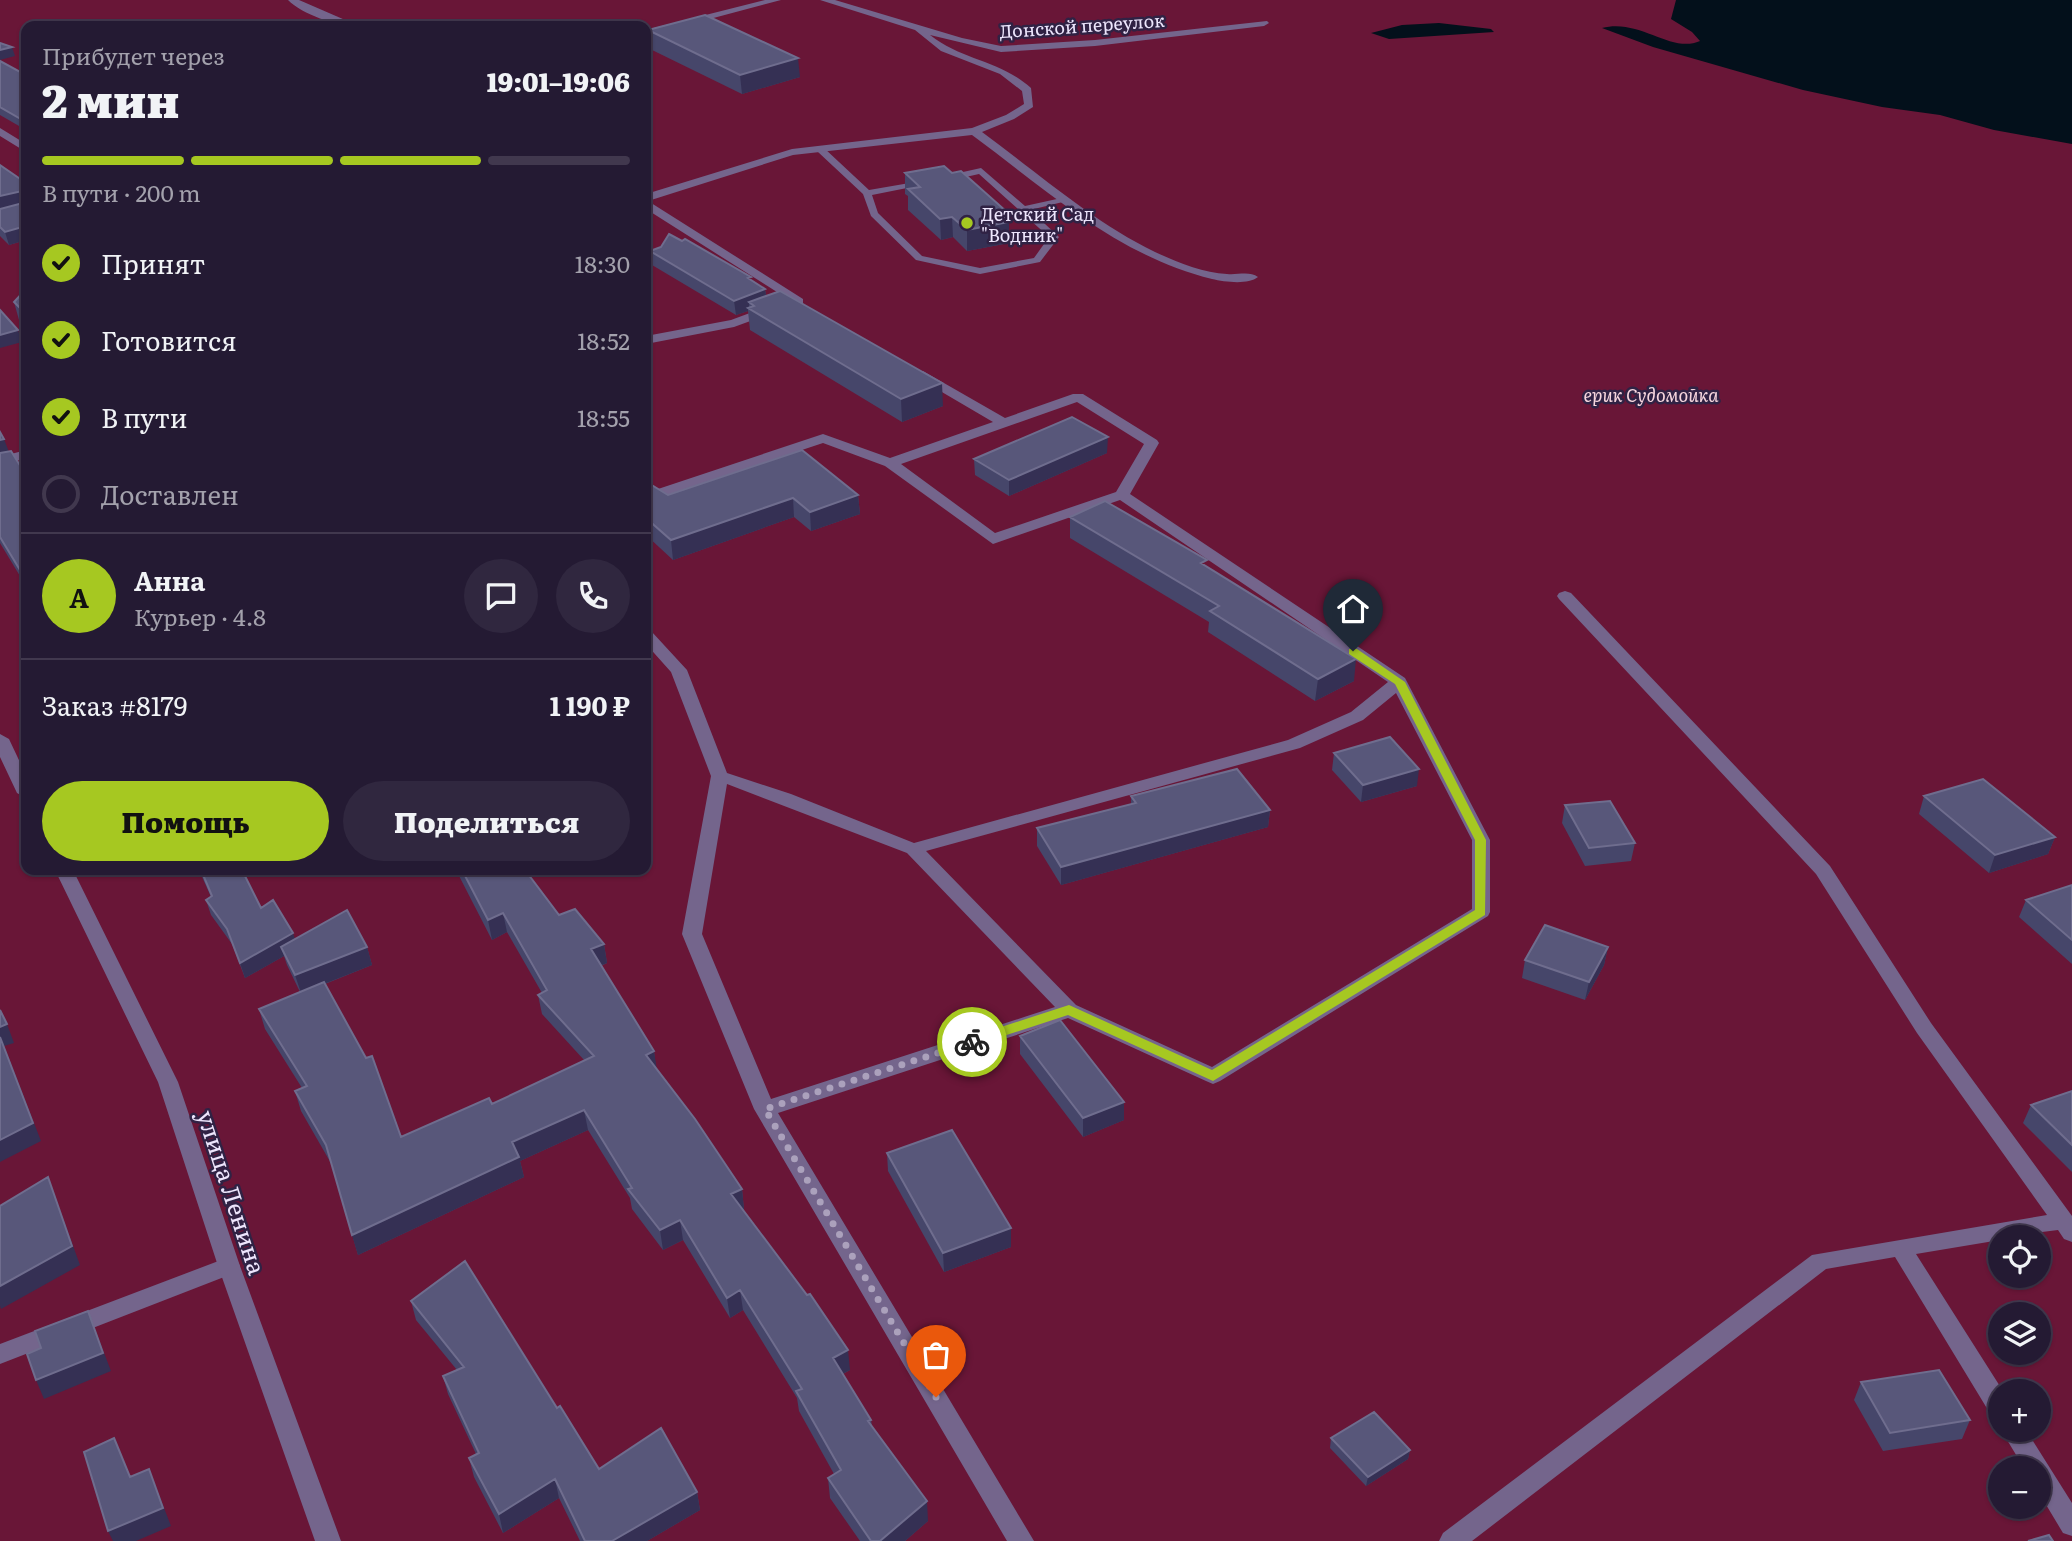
<!DOCTYPE html>
<html lang="ru">
<head>
<meta charset="utf-8">
<style>
	:root { --surface:#241a33; --page:#30273f; --text:#f1f3f6; --muted:#a3a1ac; --line:#41384e; --accent:#a6c821 }
	body { margin:0; font-family:Literata,serif; background:var(--page); color:var(--text); height:100vh; display:flex; flex-direction:column; font-size:26px; white-space:nowrap }
	* { box-sizing:border-box; margin:0 }
	p { font-size:23px; color:var(--muted) }
	.icon { flex:none; width:38px; height:38px; fill:none; stroke:currentColor; stroke-width:2; stroke-linecap:round; stroke-linejoin:round }
	.map { position:relative; flex:1; overflow:hidden }
	.side { position:absolute; left:21px; top:21px; width:630px; height:854px; display:flex; flex-direction:column; background:var(--surface); border-radius:14px; box-shadow:0 2px 5px #0004,0 0 0 2px var(--line) }
	.side>* { flex:none }
	.buttons { position:absolute; left:1988px; top:1225px; display:grid; gap:14px }
	.buttons a { display:grid; place-items:center; width:63px; height:63px; border-radius:50%; background:var(--surface); box-shadow:0 2px 5px #0004,0 0 0 2px var(--line); font-size:35px }
	.pin { position:absolute; display:grid; place-items:center; width:60px; height:60px; color:#fff; margin:-72px -30px; border-radius:50% 50% 50% 0; rotate:-45deg; box-shadow:0 0 7px #0007 }
	.pin .icon { rotate:45deg }
	.courier { position:absolute; display:grid; place-items:center; width:70px; height:70px; margin:-35px; border:5px solid #a6c821; border-radius:50%; background:#fff; color:#222; box-shadow:0 2px 9px #0007 }
	.head em { font-style:normal; font-weight:800 }
	.head div { display:flex; flex-direction:column-reverse }
	.head { display:flex; align-items:center; justify-content:space-between; height:119px; padding:0 21px }
	h1 { font-size:46px; font-weight:800; line-height:52px }
	.bar { display:grid; grid-template-columns:repeat(4,1fr); gap:10px 7px; align-content:center; height:84px; padding:0 21px }
	.bar i { height:9px; border-radius:5px; background:var(--line) }
	.bar .active { background:var(--accent) }
	.bar p { grid-column:span 4 }
	.line { display:flex; align-items:center; gap:18px; padding:0 21px; border-top:2px solid var(--line) }
	.line div { flex:1 }
	.round { display:grid; place-items:center; flex:none; width:74px; height:74px; border-radius:37px; background:var(--page) }
	ol { padding:0 21px; list-style:none }
	li { display:flex; align-items:center; gap:21px; height:77px }
	li p { margin-inline-start:auto }
	li .icon { padding:7px; border-radius:50%; background:var(--accent); color:#111; stroke-width:4 }
	li:last-child { color:var(--muted) }
	li i { width:38px; height:38px; border:4px solid var(--line); border-radius:50% }
	.action { display:flex; gap:14px; margin-top:auto; padding:14px 21px }
	.action a { flex:1; height:80px; border-radius:42px; background:var(--accent); color:#111; font-size:28px; font-weight:800; line-height:80px; text-align:center }
	.action a+a { background:var(--page); color:var(--text) }
	.map>svg:first-child { display:block }
</style>
</head>
<body>
<div class="map">
<svg width="2072" height="1541" viewBox="0 0 2072 1541">
	<rect width="100%" height="100%" fill="#302244"/>
	<!-- green -->
	<path fill="#691637" fill-rule="evenodd" d="M0,0H2072V1541H0ZM26,26H646V870H26ZM2000,1237H2039V1276H2000ZM2000,1314H2039V1353H2000ZM2000,1391H2039V1430H2000ZM2000,1468H2039V1507H2000Z"/>
	<!-- water -->
	<path fill="#03101b" d="M1676,0H2072V144L1994,130L1940,115L1882,107L1803,90L1653,47L1602,28C1640,18 1671,54 1700,41L1692,32L1671,19Z
		M1439,23L1491,29L1494,32L1389,39L1371,33L1402,25Z"/>
	<g fill="none" stroke-linecap="round" stroke-linejoin="round">
		<!-- service -->
		<path fill="#74658c" fill-rule="evenodd" d="M818,148H824L869,190L927,180V184L872,195L878,213L922,256L980,268L1034,258L1049,237L979,174L948,181L945,180V176L981,168L1025,206L1066,197L1071,200L1030,210L1059,237L1040,262L980,274L916,260L871,216L863,194L818,152Z"/>
		<!-- minor -->
		<path fill="#74658c" fill-rule="evenodd" d="M288,0H299L359,26C339,27 303,15 288,0Z
			M765,0H781L646,36V30Z
			M820,0H835L962,38L1001,46L1095,40L1267,21L1269,23L1264,26L1095,46L1001,52L930,35C963,61 998,59 1031,88L1033,107L1014,119L982,132C1038,173 1092,221 1155,252C1177,262 1203,273 1227,274C1238,275 1250,271 1258,277C1248,285 1225,282 1212,279C1118,256 1048,191 972,135L793,155L648,201L803,299V305L799,306L646,209V194L792,149L972,128L1006,115L1024,104L1022,91L1000,74L941,51L915,30Z
			M0,128L26,144V152L0,136Z
			M771,305L775,306V312L734,327L646,344V336L731,320Z
			M923,371L1005,418L1073,394H1083L1157,440L1159,443L1130,494L1405,678L1490,840V912L1488,916L1220,1081L1213,1084L1206,1081L1068,1018L778,1113L1034,1541H1007L754,1109L682,934L711,776L671,672L646,644V630L652,632L687,670L727,773L791,794L914,843L1288,740L1351,712L1388,682L1120,500L993,544L885,466L823,443L646,502V493L823,434L890,458L993,422L918,378L916,375ZM1077,402L1144,444L1116,492L995,533L901,464ZM1396,693L1472,840V909L1212,1067L1076,1005L926,851L1300,748L1363,720ZM727,784L907,853L1055,1007L771,1099L702,934Z
			M26,450V458L0,466V457Z
			M1565,591L1571,593L1830,866L1931,1023L2072,1216V1242L2064,1239L2058,1230L2000,1237V1240L1916,1254L2003,1391H2000V1418L1991,1415L1895,1257L1826,1269L1472,1541H1439L1443,1533L1812,1255L2047,1215L1917,1033L1816,874L1559,599L1557,596L1559,593Z
			M229,1257L237,1260L240,1266L237,1272L0,1364V1344Z
			M2001,1430H2026L2072,1503V1536L2063,1533L2039,1493V1468H2024Z"/>
		<!-- tertiary -->
		<path fill="#74658c" fill-rule="evenodd" d="M0,734L9,739L26,775V798L17,793L0,757Z
			M55,870H73L178,1082L240,1266L341,1541H315L218,1266L158,1082Z"/>
	</g>
	<!-- wall -->
	<path fill="#46466a" d="M648,30L800,77L742,94L650,49Z
		M0,61L26,75V130L0,115Z
		M0,165L26,183V240L9,245L0,236Z
		M905,173L1007,220L1009,243L967,251L953,237L941,240L908,210V196L905,194Z
		M650,251L752,281L765,289L766,296L943,406L902,422L750,330L748,311L736,315L652,265Z
		M26,289V326L19,320L14,302Z
		M0,432L8,451L26,475V586L0,543Z
		M1107,453L1009,496L975,475L974,459Z
		M646,485L668,495H858L860,514L811,531L794,517L673,560L646,535Z
		M1070,517L1207,567L1354,681L1315,701L1208,632L1209,622L1070,538Z
		M1334,753L1417,786L1361,802L1332,770Z
		M1131,796L1270,810L1268,827L1061,885L1037,846V828L1131,805Z
		M1924,796L2055,837L2048,854L1989,873L1919,814Z
		M1565,805L1635,843L1631,861L1585,866L1562,823Z
		M199,870H242L261,908L295,939L367,947L372,965L325,984L401,1137L492,1104L584,1060L542,1014L538,995L542,993L507,932L492,940L456,870H525L559,915L604,944L607,963L601,966L654,1051L656,1069L742,1189L744,1209L743,1210L850,1370L843,1374L871,1420L872,1426L928,1521L905,1541H860L830,1498L828,1478L834,1474L799,1411L797,1398L743,1310L730,1318L683,1240L663,1250L632,1209L630,1198L588,1130L520,1161L524,1177L358,1255L332,1165L301,1111L295,1091L302,1088L265,1029L259,1009L300,992L287,965L284,956L245,978L232,944L211,915L206,900L211,897Z
		M2072,885V964L2019,917L2026,900Z
		M1608,947L1604,965L1585,1000L1522,978L1525,960Z
		M1020,1036L1124,1120L1083,1137L1020,1054Z
		M2072,1091V1172L2023,1123L2031,1105Z
		M887,1153L1011,1247L944,1272L888,1171Z
		M411,1301L557,1408L599,1469L697,1492L700,1510L647,1541H580L559,1498L503,1533L474,1477L469,1458L476,1454L448,1394L443,1376L457,1370L416,1320Z
		M1861,1382L1970,1420L1962,1439L1883,1451L1854,1400Z
		M1331,1438L1410,1450L1408,1459L1366,1486L1330,1448Z"/>
	<!-- shaded-wall -->
	<path fill="#353054" d="M12,47L15,56L0,60V50Z
		M798,58L800,77L742,94L740,75Z
		M22,191L25,202L0,209V196Z
		M1007,212V222H1009V243L967,251V230L1000,214Z
		M952,217L953,237L941,240L940,219Z
		M26,226V240L9,245L5,232Z
		M765,289L767,303L754,306L749,302V309L748,308V311L736,315L734,301Z
		M18,330L22,342L0,348V335Z
		M942,383L943,406L902,422L901,399Z
		M1108,437L1107,453L1009,496V480Z
		M4,439L9,452L0,455V440Z
		M858,495L860,514L811,531L810,512Z
		M793,498L794,517L673,560L671,540Z
		M1356,659L1354,681L1315,701L1318,679Z
		M1419,769L1417,786L1361,802L1363,785Z
		M1270,810L1268,827L1061,885V867Z
		M2055,837L2048,854L1989,873L1995,855Z
		M503,913L507,932L492,940L488,920Z
		M293,933L298,948L281,947L284,956L245,978L240,963Z
		M604,944L607,963L594,968L591,949Z
		M367,947L372,965L301,993L295,975Z
		M1608,947L1604,965L1585,1000L1589,982Z
		M7,1024L14,1043L4,1046L41,1141L0,1162V1027Z
		M654,1051L657,1070L646,1055Z
		M1124,1102V1120L1083,1137V1118Z
		M584,1110L588,1130L520,1161L524,1177L358,1255L352,1235L512,1142Z
		M48,1177L80,1265L1,1309L0,1306V1286Z
		M742,1189L744,1209L734,1214L731,1194Z
		M680,1220L683,1240L663,1250L660,1230Z
		M1011,1228V1247L944,1272L943,1253Z
		M740,1290L743,1310L730,1318L727,1298Z
		M88,1311L111,1371L44,1399L36,1380Z
		M848,1350L850,1370L835,1378L833,1358Z
		M1410,1450L1408,1459L1366,1486L1368,1477Z
		M149,1469L171,1526L136,1541H113L108,1531Z
		M555,1479L559,1498L503,1533L499,1514Z
		M697,1492L700,1510L647,1541H612Z
		M927,1501L928,1521L905,1541H880Z"/>
	<!-- building -->
	<path fill="#58577a" stroke="#6f6d8e" stroke-width="2" d="M705,15L798,58L740,75L648,30Z
		M0,43L12,47L0,50Z
		M0,61L26,75V122L0,107Z
		M0,165L26,183V226L5,232L0,227V209L23,203L25,193L22,191L0,196Z
		M944,166L952,173L961,171L1007,212L1000,214L1009,222L967,230L952,217L940,219L908,189L920,187L905,173Z
		M669,234L682,241L685,239L751,277L748,278L765,289L734,301L650,251L661,247Z
		M26,289V314L14,302Z
		M780,291L942,383L901,399L748,308L754,306L749,302Z
		M0,310L18,330L0,335Z
		M1072,417L1108,437L1009,480L974,459Z
		M0,432L4,439L0,440Z
		M802,450L858,495L810,512L793,498L671,540L646,518V485L650,484L668,495Z
		M11,451L26,475V580L0,537V453Z
		M1105,501L1207,560L1201,563L1356,659L1318,679L1210,611L1219,606L1070,517Z
		M1390,737L1419,769L1363,785L1334,753Z
		M1237,769L1270,810L1061,867L1037,828L1136,803L1131,796Z
		M1983,779L2055,837L1995,855L1924,796Z
		M1610,801L1635,843L1589,848L1565,805Z
		M201,870H242L261,908L273,900L293,933L240,963L227,929L206,900L212,896Z
		M462,870H525L559,915L575,909L604,944L591,949L654,1051L646,1055L695,1119L742,1189L731,1194L807,1295L810,1294L848,1350L833,1358L871,1420L868,1421L927,1501L880,1541H871L828,1478L841,1470L796,1391L802,1389L740,1290L727,1298L680,1220L660,1230L628,1189L632,1188L584,1110L512,1142L519,1157L352,1235L326,1145L295,1091L307,1086L259,1009L324,982L366,1058L372,1056L401,1137L489,1098L492,1104L594,1056L538,995L547,990L503,913L488,920Z
		M2072,885V940L2026,900Z
		M347,910L367,947L295,975L281,947Z
		M1545,925L1608,947L1589,982L1525,960Z
		M0,1010L7,1024L0,1027Z
		M1060,1020L1124,1102L1083,1118L1020,1036Z
		M0,1037L33,1123L0,1140Z
		M2072,1091V1145L2031,1105Z
		M952,1130L1011,1228L943,1253L887,1153Z
		M48,1177L72,1246L0,1286V1206Z
		M465,1261L557,1408L560,1406L599,1469L661,1428L697,1492L612,1541H585L555,1479L499,1514L469,1458L479,1453L443,1376L464,1367L411,1301Z
		M88,1311L103,1353L36,1380L27,1354L41,1348L35,1331Z
		M1939,1370L1970,1420L1890,1433L1861,1382Z
		M1374,1412L1410,1450L1368,1477L1331,1438Z
		M114,1438L130,1477L149,1469L163,1508L108,1531L84,1452Z
		M2049,1535L2053,1541H2028Z"/>
	<!-- route -->
	<path fill="#a6c821" d="M1349,649H1357L1405,682L1486,840L1485,915L1213,1081L1068,1015L976,1045H967V1038L1069,1005L1212,1070L1475,910V840L1395,684L1349,654Z"/>
	<g fill="none" stroke-linecap="round" stroke-linejoin="round">
		<!-- done -->
		<path stroke="#aba1bc" stroke-width="7" stroke-dasharray="0 12.6" d="M936,1397L765,1109L972,1042"/>
	</g>
	<!-- markers -->
	<circle fill="#a6c821" stroke="#302244" stroke-width="2.5" cx="967" cy="223" r="7"/>
	<g text-anchor="middle" dominant-baseline="central" stroke-width="5" stroke-linejoin="round" paint-order="stroke">
		<!-- far-street labels -->
		<g font-size="18" fill="#ede5fc" stroke="#302244">
			<text transform="translate(1082 25) rotate(-4)">Донской переулок</text>
		</g>
		<!-- far-poi labels -->
		<g font-size="18" fill="#ede5fc" stroke="#302244" text-anchor="start">
			<text x="981" y="213">Детский Сад<tspan x="981" dy="21">"Водник"</tspan></text>
		</g>
		<!-- far-park labels -->
		<g font-size="18" font-style="italic" fill="#f7d6de" stroke="#302244">
			<text x="1651" y="394">ерик Судомойка</text>
		</g>
		<!-- near-street labels -->
		<g font-size="24" fill="#ede5fc" stroke="#302244">
			<text transform="translate(233 1192) rotate(72)">улица Ленина</text>
		</g>
	</g>
</svg>
<div class="buttons">
<a><svg class="icon" aria-label="locate" viewBox="0 0 24 24"><circle cx="12" cy="12" r="6"/><path d="M12 2v4M12 18v4M2 12h4M18 12h4"/></svg></a>
<a><svg class="icon" aria-label="layers" viewBox="0 0 24 24"><path d="M12 4l9 5-9 5-9-5zM3 14l9 5 9-5"/></svg></a>
<a>+</a>
<a>−</a>
</div>
<div class="pin" style="left:936px;top:1397px;background:#ea580c"><svg class="icon" aria-label="bag" viewBox="0 0 24 24"><path d="M5 8h14l-1 12H6zM9 8a3 3 0 0 1 6 0"/></svg></div>
<div class="pin" style="left:1353px;top:651px;background:#1f2937"><svg class="icon" aria-label="home" viewBox="0 0 24 24"><path d="M3 11l9-7 9 7M6 9v11h12V9"/></svg></div>
<div class="courier" style="left:972px;top:1042px"><svg class="icon" aria-label="bike" viewBox="0 0 24 24"><circle cx="6" cy="16" r="4"/><circle cx="18" cy="16" r="4"/><path d="M6 16l4-8h5l3 8M10 8l3 8H6M13 5h3"/></svg></div>
<section class="side">
<div class="head"><div><h1>2 мин</h1><p>Прибудет через</p></div><em>19:01–19:06</em></div>
<div class="bar"><i class="active"></i><i class="active"></i><i class="active"></i><i></i><p>В пути · 200 m</p></div>
<ol>
<li><svg class="icon" aria-label="check" viewBox="0 0 24 24"><path d="M5 12l5 5 9-10"/></svg>Принят<p>18:30</p></li>
<li><svg class="icon" aria-label="check" viewBox="0 0 24 24"><path d="M5 12l5 5 9-10"/></svg>Готовится<p>18:52</p></li>
<li><svg class="icon" aria-label="check" viewBox="0 0 24 24"><path d="M5 12l5 5 9-10"/></svg>В пути<p>18:55</p></li>
<li><i></i>Доставлен</li>
</ol>
<div class="line" style="height:126px"><b class="round" style="background:var(--accent);color:#111">А</b><div><b>Анна</b><p>Курьер · 4.8</p></div><a class="round"><svg class="icon" aria-label="chat" viewBox="0 0 24 24"><path d="M4 5h16v11H9l-5 4z"/></svg></a><a class="round"><svg class="icon" aria-label="phone" viewBox="0 0 24 24"><path d="M5 4h4l2 5-3 2q2 4 5 5l2-3 5 2v4C11 20 4 13 5 4z"/></svg></a></div>
<div class="line" style="height:91px"><div>Заказ #8179</div><b>1 190 ₽</b></div>
<div class="action"><a>Помощь</a><a>Поделиться</a></div>
</section>
</div>
</body>
</html>
